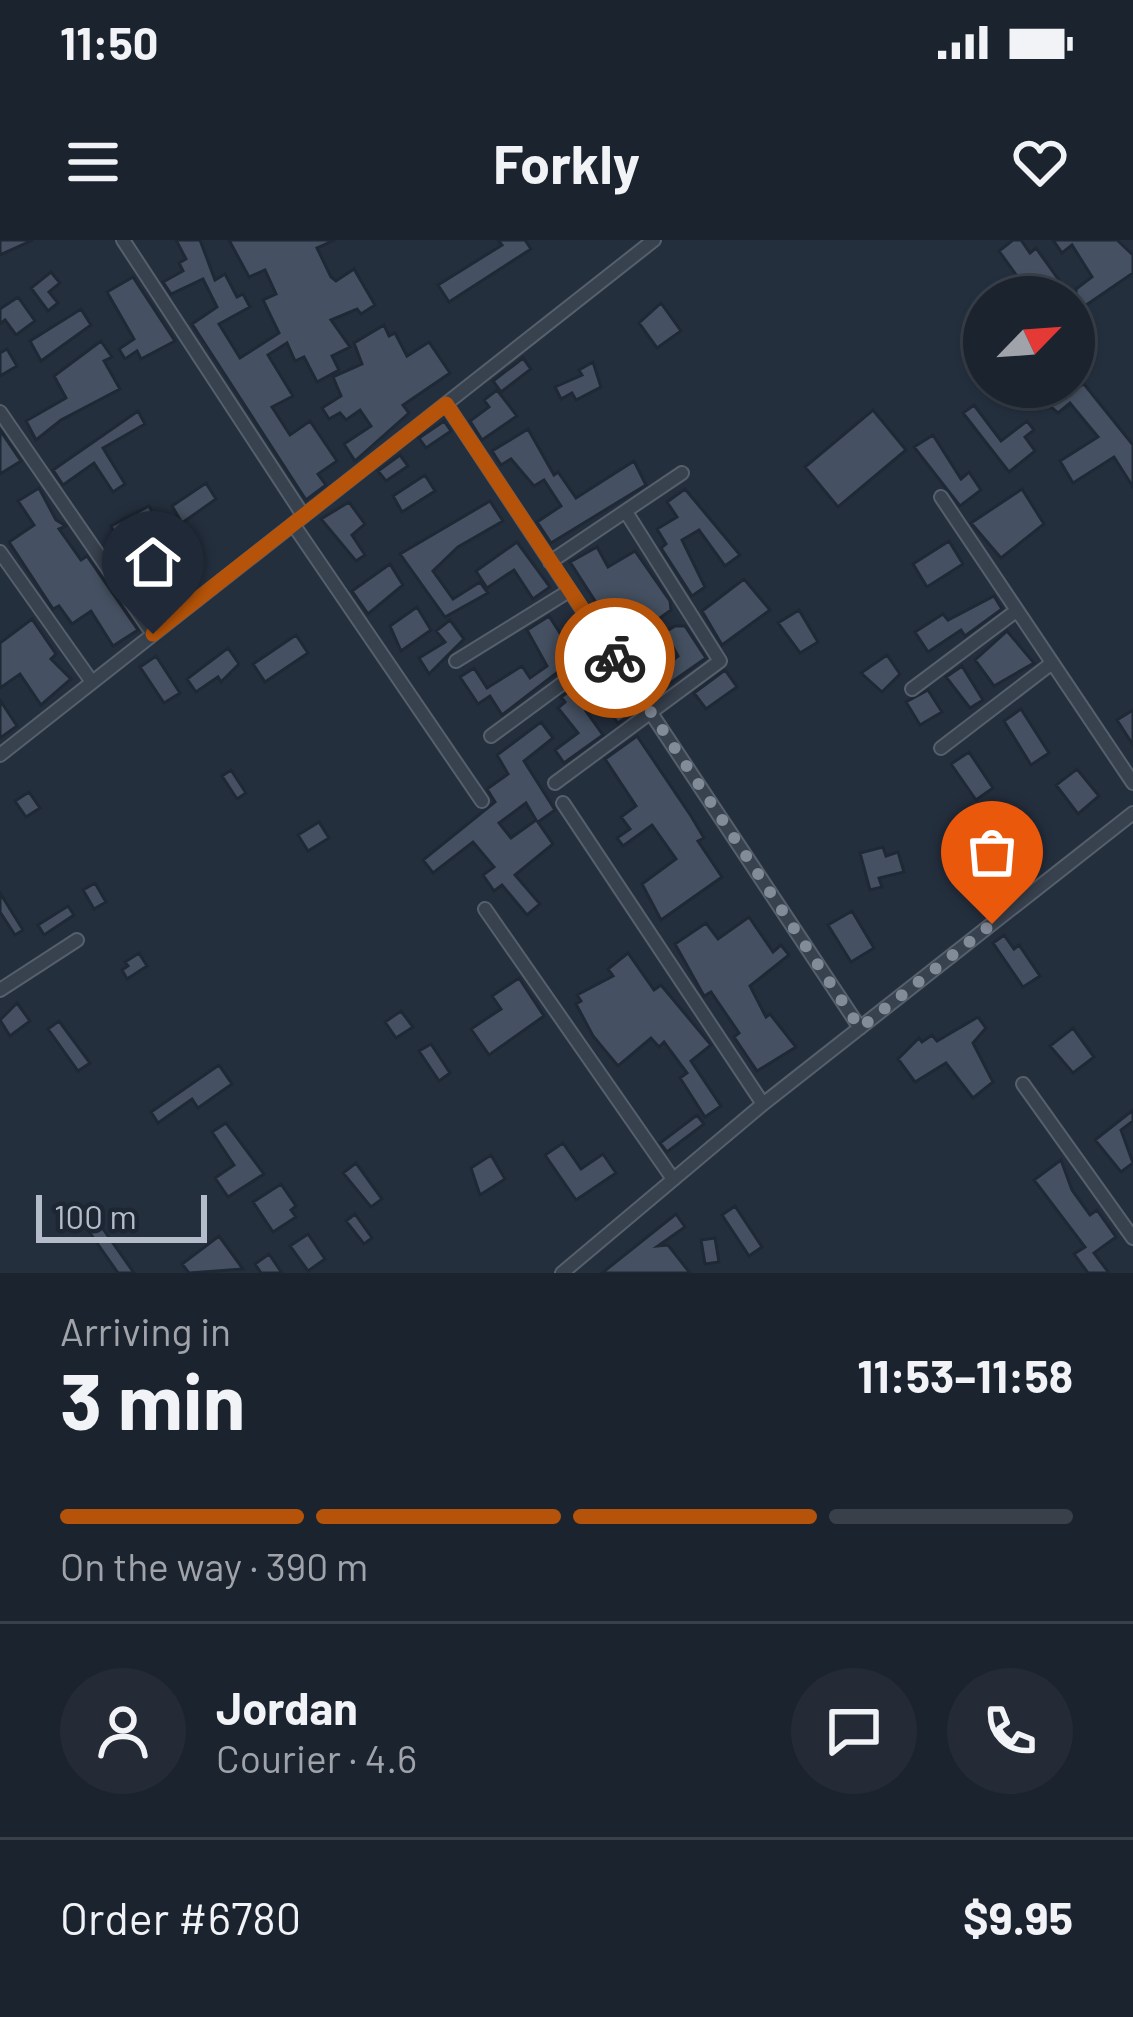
<!DOCTYPE html>
<html lang="en">
<head>
<meta charset="utf-8">
<style>
	:root { --surface:#1b232e; --page:#242b36; --text:#f1f3f6; --muted:#a0a4aa; --line:#39404a; --accent:#b45309 }
	body { margin:0; font-family:Barlow,sans-serif; background:var(--page); color:var(--text); height:100vh; display:flex; flex-direction:column; font-size:45px; white-space:nowrap }
	* { box-sizing:border-box; margin:0 }
	p { font-size:39px; color:var(--muted) }
	.icon { flex:none; width:66px; height:66px; fill:none; stroke:currentColor; stroke-width:2; stroke-linecap:round; stroke-linejoin:round }
	.map { position:relative; height:1033px; overflow:hidden }
	.side { display:flex; flex-direction:column; background:var(--surface); flex:1 }
	.side>* { flex:none }
	.needle { width:78px; rotate:65deg }
	.buttons { position:absolute; left:963px; top:36px; display:grid; gap:24px }
	.buttons a { display:grid; place-items:center; width:132px; height:132px; border-radius:50%; background:var(--surface); box-shadow:0 3px 9px #0004,0 0 0 3px var(--line); font-size:60px }
	.scale { position:absolute; left:36px; bottom:30px; width:171px; box-sizing:border-box; padding-left:12px; border:6px solid #b4bcc9; border-top:0; font-size:33px; line-height:42px; white-space:nowrap; color:#b4bcc9; -webkit-text-stroke:9px #1d2633; paint-order:stroke }
	.pin { position:absolute; display:grid; place-items:center; width:102px; height:102px; color:#fff; margin:-123px -51px; border-radius:50% 50% 50% 0; rotate:-45deg; box-shadow:0 0 12px #0007 }
	.pin .icon { rotate:45deg }
	.courier { position:absolute; display:grid; place-items:center; width:120px; height:120px; margin:-60px; border:9px solid #b45309; border-radius:50%; background:#fff; color:#222; box-shadow:0 3px 15px #0007 }
	.headline em { font-style:normal; font-weight:700 }
	.headline div { display:flex; flex-direction:column-reverse }
	.headline { display:flex; align-items:center; justify-content:space-between; height:204px; padding:0 60px }
	h1 { font-size:78px; font-weight:700; line-height:90px }
	.bar { display:grid; grid-template-columns:repeat(4,1fr); gap:18px 12px; align-content:center; height:144px; padding:0 60px }
	.bar i { height:15px; border-radius:9px; background:var(--line) }
	.bar .on { background:var(--accent) }
	.bar p { grid-column:span 4 }
	.line { display:flex; align-items:center; gap:30px; padding:0 60px; border-top:3px solid var(--line) }
	.line div { flex:1 }
	.round { display:grid; place-items:center; flex:none; width:126px; height:126px; border-radius:63px; background:var(--page) }
	.status { display:flex; justify-content:space-between; align-items:center; height:84px; padding:0 60px; background:var(--surface); direction:ltr }
	.status svg { height:33px; fill:currentColor }
	header { display:flex; justify-content:space-between; align-items:center; height:156px; padding:0 60px; background:var(--surface); font-size:54px; font-weight:700 }
	.map>svg:first-child { display:block }
</style>
</head>
<body>
<div class="status"><b>11:50</b><svg viewBox="0 0 49 12"><path d="M0 12V9h3v3zM5 12V6h3v6zM10 12V3h3v9zM15 12V0h3v12zM26 1h20v11H26zM47 4h2v5h-2z"/></svg></div>
<header><svg class="icon" aria-label="menu" viewBox="0 0 24 24"><path d="M4 6h16M4 12h16M4 18h16"/></svg>Forkly<svg class="icon" aria-label="heart" viewBox="0 0 24 24"><path d="M12 20l-8-8c-3-5 5-10 8-4 3-6 11-1 8 4z"/></svg></header>
<div class="map">
<svg width="1133" height="1033" viewBox="0 0 1133 1033">
	<rect width="100%" height="100%" fill="#242f3e"/>
	<!-- building -->
	<path fill="#455162" stroke="#1f2835" stroke-width="3" fill-rule="evenodd" d="M0,0H33L0,15Z
		M176,0H200L215,40L225,34L237,57L243,54L250,67L219,84L240,118L279,93L263,60L276,54L265,30L249,37L229,0H335L317,8L331,37L336,41L354,29L375,65L361,74L357,69L331,80L350,107L332,116L339,130L317,142L304,117L295,121L287,103L268,115L293,156L272,167L290,195L310,181L337,221L318,234L326,245L306,260L192,84L217,67L203,39L171,54L163,42L183,31L179,23L186,19Z
		M498,0H525L531,9L449,62L438,45L502,5Z
		M1013,0H1021L1030,13L1036,8L1071,57H1032L999,11Z
		M1053,0H1117L1133,15V33L1076,72V49L1092,37L1072,5L1062,13Z
		M51,32L60,43L49,52L58,63L48,71L31,48Z
		M133,37L175,101L141,119L137,111L125,119L119,109L134,99L107,52Z
		M18,57L35,81L16,95L5,80L0,84V69Z
		M661,63L681,91L657,108L639,83Z
		M81,69L91,85L41,121L30,101Z
		M384,85L389,96L395,93L407,116L429,102L450,133L403,165L409,173L355,221L344,204L371,186L360,170L346,180L340,173L329,179L322,168L341,156L333,137L362,124L354,103Z
		M101,101L112,117L104,121L120,149L61,180L36,200L26,181L66,158L54,136Z
		M7,109L17,126L0,136V113Z
		M523,118L531,129L501,152L493,141Z
		M593,122L601,147L576,160L572,153L561,159L555,147L582,135L579,130Z
		M1084,144L1133,205V247L1114,217L1073,243L1060,221L1098,197L1070,163L1058,173L1027,147H1048L1058,158Z
		M497,150L517,176L482,200L470,181L489,167L484,160Z
		M974,165L1001,201L1027,181L1034,190L1025,197L1035,211L1009,232L963,173Z
		M873,170L906,210L838,267L805,227Z
		M138,171L145,184L103,208L125,244L113,252L94,223L63,245L53,230Z
		M444,181L451,191L426,208L419,198Z
		M528,189L554,235L558,232L576,258L634,221L646,245L551,303L537,282L561,266L544,240L534,246L511,219L501,225L492,211Z
		M0,190L21,221L0,234Z
		M933,195L961,239L969,232L981,250L960,266L914,207Z
		M400,215L408,226L386,241L378,231Z
		M425,235L435,251L402,272L393,256Z
		M206,243L216,259L182,283L172,266Z
		M39,248L56,280L66,286L59,289L81,320L87,316L138,390L113,406L91,371L72,384L59,366L53,369L9,302L34,285L18,261Z
		M685,249L740,315L725,326L699,290L682,300L705,347L692,356L661,308L666,304L657,289L677,277L667,262Z
		M1022,249L1044,284L1001,318L971,283Z
		M490,261L503,281L458,307L433,331L453,359L480,342L488,353L445,377L400,314Z
		M349,262L365,284L352,295L365,315L356,321L321,279Z
		M149,266L158,283L120,304L111,286Z
		M949,301L963,324L927,347L913,324Z
		M517,302L550,347L533,359L514,330L487,348L476,331Z
		M597,307L608,327L635,311L670,361L671,370L630,400L613,374L606,378L570,322Z
		M390,324L403,345L368,374L352,351Z
		M744,339L770,370L722,405L702,371Z
		M994,356L1002,369L965,396L961,390L928,412L915,392L943,374L948,380Z
		M417,367L431,390L401,411L390,386Z
		M799,370L818,402L800,413L778,383Z
		M549,376L576,418L502,475L490,456L478,464L460,437L474,428L487,448L522,426L530,438L547,426L527,390Z
		M32,379L56,414L51,419L71,439L41,465L20,434L0,448V403Z
		M450,380L464,399L429,434L419,418L445,402L436,391Z
		M675,386H685L706,418L656,453L631,414L649,401L663,428L678,416L665,392Z
		M1007,391L1034,423L994,446L975,420Z
		M296,395L308,413L265,442L253,424Z
		M228,408L239,424L221,442L218,437L196,452L187,439Z
		M887,415L900,434L882,452L861,433Z
		M156,416L180,453L164,463L140,427Z
		M962,426L983,460L970,468L946,437Z
		M603,430L631,474L618,483L600,461L586,471L603,495L564,523L555,510L578,493L558,468L565,462L561,457L575,447L579,452Z
		M725,430L737,447L706,469L694,453Z
		M928,450L942,472L920,485L906,462Z
		M0,460L17,486L0,498Z
		M1021,469L1049,513L1031,525L1004,481Z
		M1133,470V505L1117,480Z
		M541,482L553,498L524,521L555,570L538,582L553,604L515,635L540,664L527,675L502,645L494,651L483,635L494,627L473,602L433,633L423,620L495,562L487,549L508,534L497,515ZM526,563L536,580L511,598L499,583Z
		M637,496L691,576L704,598L698,601L722,637L661,680L642,644L676,619L652,585L623,606L617,598L630,589L621,577L636,566L605,519Z
		M969,512L993,548L976,560L951,524Z
		M1077,529L1099,556L1078,574L1056,545Z
		M231,530L246,553L237,559L222,536Z
		M29,552L40,568L26,577L15,561Z
		M319,582L329,598L308,611L298,595Z
		M883,607L886,616L898,612L904,632L879,638L882,647L870,650L860,613Z
		M95,643L106,662L94,669L83,650Z
		M0,653L23,690L15,695L0,672Z
		M68,666L74,675L44,695L38,685Z
		M852,671L874,708L851,722L828,685Z
		M749,677L773,712L781,705L789,715L750,746L766,777L770,774L796,807L757,831L734,797L739,793L711,752L704,756L675,704L706,683L718,699Z
		M1004,695L1014,709L1019,705L1040,736L1023,747L993,703Z
		M139,713L147,726L127,739L122,730L128,726L125,722Z
		M628,713L654,750L661,745L711,805L691,821L721,866L705,877L680,838L687,833L664,802L659,807L651,798L618,826L593,796L576,764L581,761L577,755L613,736L608,729Z
		M519,738L544,776L489,815L471,789L501,769L492,756Z
		M17,763L30,781L10,796L0,780Z
		M401,771L413,787L396,798L385,782Z
		M978,777L986,788L973,803L993,842L973,858L946,823L915,842L898,819L919,798L922,802L932,795L937,801Z
		M59,781L90,823L78,831L48,789Z
		M1073,788L1094,817L1073,833L1050,806Z
		M431,804L450,833L439,841L419,811Z
		M219,825L232,844L198,868L192,859L158,883L151,872Z
		M1133,870V881L1121,890L1133,923L1121,932L1095,900Z
		M697,875L704,884L667,912L660,903Z
		M226,883L264,934L228,957L215,938L234,925L212,892Z
		M563,903L581,929L603,914L616,933L576,960L545,915Z
		M491,915L505,939L480,955L471,928Z
		M1061,920L1072,950L1090,975L1097,970L1116,997L1094,1013L1109,1033H1088L1074,1014L1085,1007L1034,940Z
		M356,923L382,959L371,967L343,933Z
		M281,944L296,966L291,970L296,977L273,992L253,962Z
		M735,966L762,1007L749,1016L722,975Z
		M355,974L372,998L364,1004L346,981Z
		M676,974L685,987L658,1006L668,1005L690,1033H602Z
		M101,986L134,1033H118L90,993Z
		M308,994L325,1019L308,1031L290,1006Z
		M219,996L243,1029L189,1033L182,1024Z
		M715,998L719,1022L705,1024L701,1000Z
		M269,1014L282,1033H261L255,1024Z"/>
	<g fill="none" stroke-linecap="round" stroke-linejoin="round">
		<defs>
			<path id="minor" d="M123,0L303,275
				M446,164L860,788
				M0,172L153,394
				M941,257L1133,543
				M293,284L482,561
				M0,312L92,442
				M550,322L682,233
				M456,421L569,351
				M912,449L1016,371
				M491,496L609,409
				M941,508L1052,423
				M0,515L654,0
				M555,543L720,421L626,272
				M563,563L763,864
				M485,669L673,939
				M0,750L77,700
				M1023,844L1133,998
				M562,1033L763,864L1133,573"/>
		</defs>
		<!-- minor casing -->
		<use href="#minor" stroke="#565f6c" stroke-width="16"/>
		<!-- minor -->
		<use href="#minor" stroke="#38414e" stroke-width="12"/>
	</g>
	<g fill="none" stroke-linecap="round" stroke-linejoin="round">
		<!-- done -->
		<path stroke="#828b98" stroke-width="12" stroke-dasharray="0 21.6" d="M615,418L860,788L992,684"/>
		<!-- route -->
		<path stroke="#b45309" stroke-width="15" d="M153,394L446,164L615,418"/>
	</g>
</svg>
<div class="buttons">
<a><svg class="needle" viewBox="-14 -14 28 28"><path d="M0-13l5 13h-10z" fill="#e53935"/><path d="M0 13l5-13h-10z" fill="#a0a4aa"/></svg></a>
</div>
<div class="scale">100 m</div>
<div class="pin" style="left:992px;top:684px;background:#ea580c"><svg class="icon" aria-label="bag" viewBox="0 0 24 24"><path d="M5 8h14l-1 12H6zM9 8a3 3 0 0 1 6 0"/></svg></div>
<div class="pin" style="left:153px;top:394px;background:#1f2937"><svg class="icon" aria-label="home" viewBox="0 0 24 24"><path d="M3 11l9-7 9 7M6 9v11h12V9"/></svg></div>
<div class="courier" style="left:615px;top:418px"><svg class="icon" aria-label="bike" viewBox="0 0 24 24"><circle cx="6" cy="16" r="4"/><circle cx="18" cy="16" r="4"/><path d="M6 16l4-8h5l3 8M10 8l3 8H6M13 5h3"/></svg></div>
</div>
<section class="side">
<div class="headline"><div><h1>3 min</h1><p>Arriving in</p></div><em>11:53–11:58</em></div>
<div class="bar"><i class="on"></i><i class="on"></i><i class="on"></i><i></i><p>On the way · 390 m</p></div>
<div class="line" style="height:216px"><a class="round"><svg class="icon" aria-label="person" viewBox="0 0 24 24"><circle cx="12" cy="8" r="4"/><path d="M4 21q1-7 8-7t8 7"/></svg></a><div><b>Jordan</b><p>Courier · 4.6</p></div><a class="round"><svg class="icon" aria-label="chat" viewBox="0 0 24 24"><path d="M4 5h16v11H9l-5 4z"/></svg></a><a class="round"><svg class="icon" aria-label="phone" viewBox="0 0 24 24"><path d="M5 4h4l2 5-3 2q2 4 5 5l2-3 5 2v4C11 20 4 13 5 4z"/></svg></a></div>
<div class="line" style="height:156px"><div>Order #6780</div><b>$9.95</b></div>
</section>
</body>
</html>
